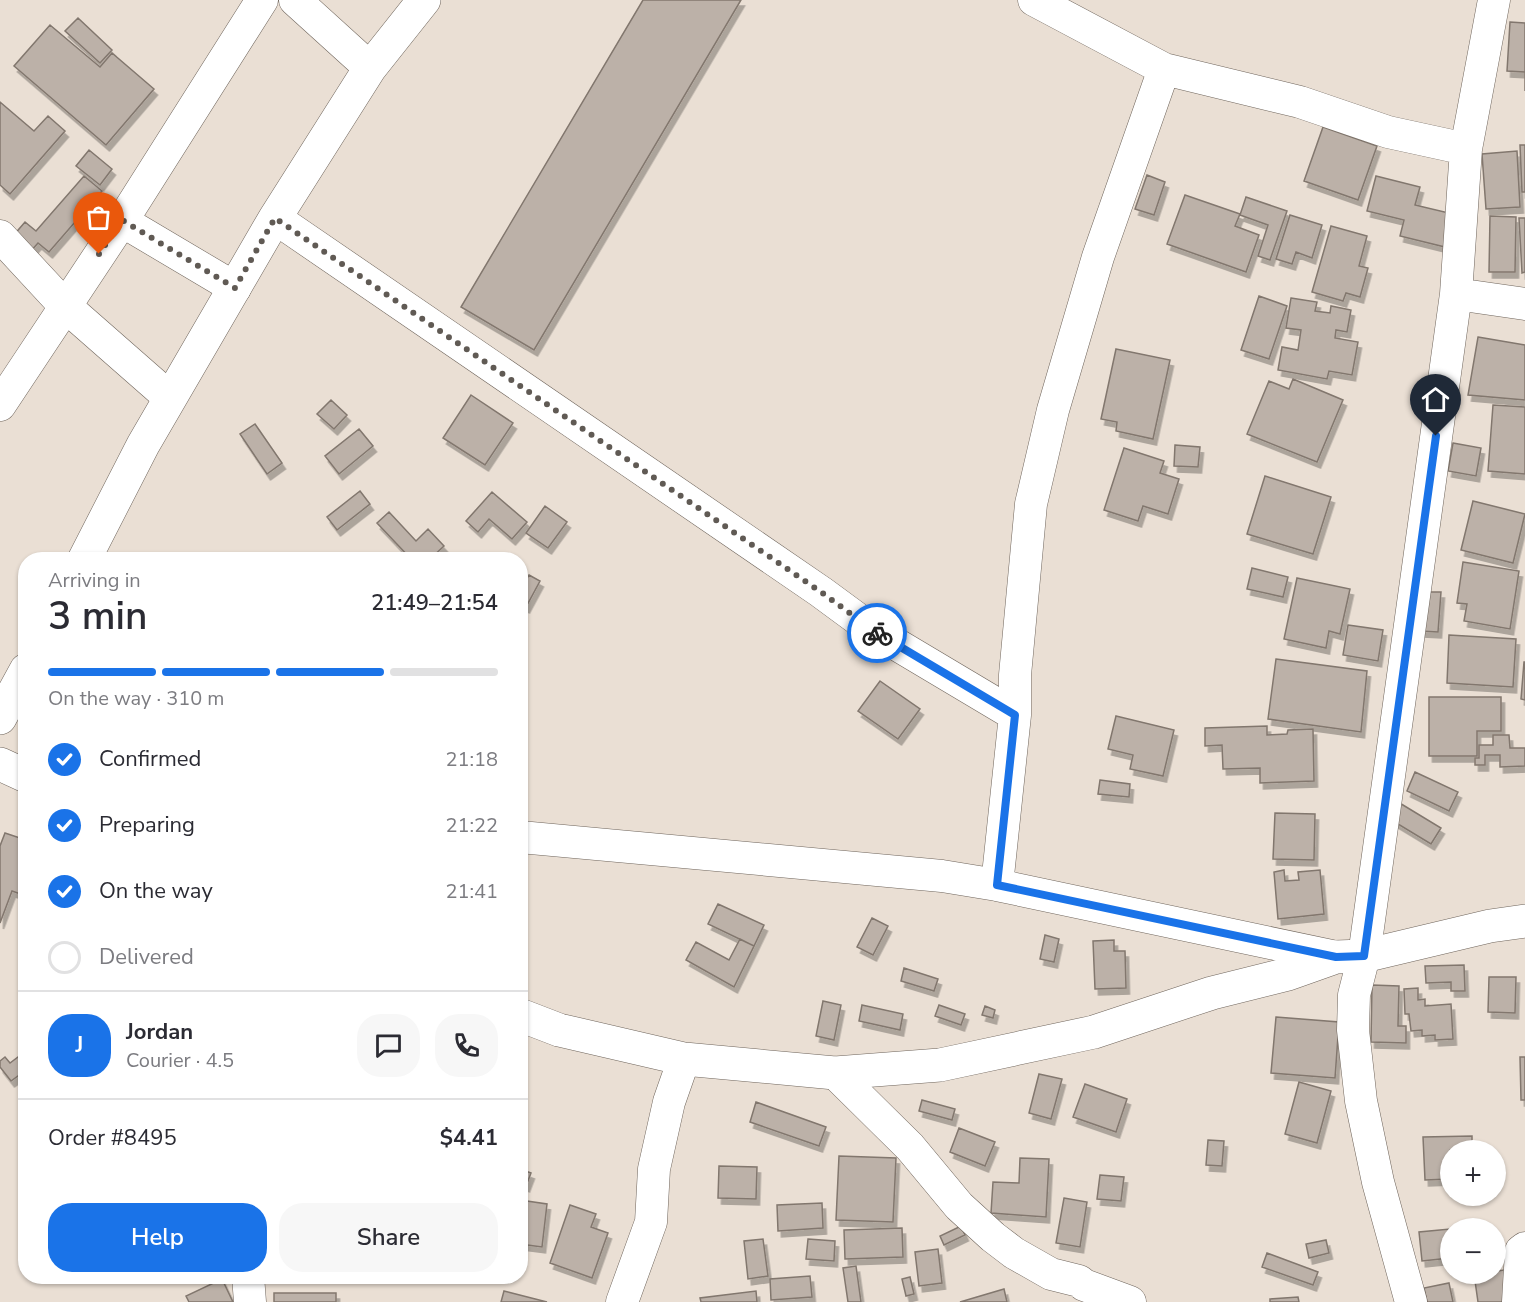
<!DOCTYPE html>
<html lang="en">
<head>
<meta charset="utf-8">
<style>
	:root { --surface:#fff; --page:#f7f7f7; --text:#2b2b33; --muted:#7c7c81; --line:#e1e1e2; --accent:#1a73e8 }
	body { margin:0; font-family:"Nunito Sans",sans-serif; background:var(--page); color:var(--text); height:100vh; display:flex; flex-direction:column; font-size:22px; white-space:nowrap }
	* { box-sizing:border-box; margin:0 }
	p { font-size:20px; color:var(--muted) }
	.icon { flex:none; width:33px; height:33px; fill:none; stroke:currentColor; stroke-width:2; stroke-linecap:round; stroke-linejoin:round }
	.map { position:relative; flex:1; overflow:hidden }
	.details { position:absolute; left:18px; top:552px; width:510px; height:732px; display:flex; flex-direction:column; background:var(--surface); border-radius:24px; box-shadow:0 2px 4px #0004 }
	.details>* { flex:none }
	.buttons { position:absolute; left:1440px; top:1140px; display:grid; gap:12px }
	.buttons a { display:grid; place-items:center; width:66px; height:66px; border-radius:50%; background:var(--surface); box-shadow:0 2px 4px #0004; font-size:30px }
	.pin { position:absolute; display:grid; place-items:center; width:51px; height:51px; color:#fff; margin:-62px -26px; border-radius:50% 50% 50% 0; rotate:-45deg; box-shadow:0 0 6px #0007 }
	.pin .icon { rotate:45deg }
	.courier { position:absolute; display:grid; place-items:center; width:60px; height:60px; margin:-30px; border:4px solid #1a73e8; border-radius:50%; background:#fff; color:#222; box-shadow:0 2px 8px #0007 }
	.headline em { font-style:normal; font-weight:600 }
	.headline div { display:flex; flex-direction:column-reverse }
	.headline { display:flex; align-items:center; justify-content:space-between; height:102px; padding:0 30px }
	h1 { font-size:39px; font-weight:600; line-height:45px }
	.bar { display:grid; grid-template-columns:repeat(4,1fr); gap:9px 6px; align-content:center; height:72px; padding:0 30px }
	.bar i { height:8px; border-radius:4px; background:var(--line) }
	.bar .active { background:var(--accent) }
	.bar p { grid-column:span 4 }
	.line { display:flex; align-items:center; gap:15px; padding:0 30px; border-top:2px solid var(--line) }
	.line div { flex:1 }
	.round { display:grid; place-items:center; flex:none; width:63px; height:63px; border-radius:24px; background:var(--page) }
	ol { padding:0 30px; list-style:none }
	li { display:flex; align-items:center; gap:18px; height:66px }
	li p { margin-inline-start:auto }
	li .icon { padding:6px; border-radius:50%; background:var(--accent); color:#fff; stroke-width:4 }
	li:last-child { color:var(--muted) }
	li i { width:33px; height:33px; border:3px solid var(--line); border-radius:50% }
	.primary-button { display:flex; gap:12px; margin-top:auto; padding:12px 30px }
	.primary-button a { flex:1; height:69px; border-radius:24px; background:var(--accent); color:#fff; font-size:24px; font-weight:600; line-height:69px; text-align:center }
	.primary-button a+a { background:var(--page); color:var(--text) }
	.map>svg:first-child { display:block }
</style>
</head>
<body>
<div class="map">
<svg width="1525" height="1302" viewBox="0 0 1525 1302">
	<defs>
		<filter id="shadow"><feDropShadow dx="3.5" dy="6" stdDeviation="0" flood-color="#0004"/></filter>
	</defs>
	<rect width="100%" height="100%" fill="#eadfd4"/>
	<!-- building -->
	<path fill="#bcb1a8" stroke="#82776e" stroke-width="1.5" filter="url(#shadow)" d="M643,0H741L534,350L461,307Z
		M78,18L112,50L100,63L65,31Z
		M1510,22L1525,23V91V72L1507,71Z
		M50,25L100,67L112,53L154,89L106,145L14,66Z
		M0,102L34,131L48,116L65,131L10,194L0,185Z
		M1323,127L1377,146L1358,200L1304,181Z
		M1520,145H1525V192H1522Z
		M89,150L112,169L100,185L76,166Z
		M1517,151L1520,207L1486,209L1482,154Z
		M1147,175L1165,182L1154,215L1135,209Z
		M84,176L102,191L49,252L38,243L31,251L13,236L25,222L36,231Z
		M1376,176L1420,187L1415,205L1453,214L1445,247L1400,236L1404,220L1367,211Z
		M1185,195L1240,214L1235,226L1259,235L1246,272L1167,244Z
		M1246,197L1287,211L1270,260L1258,256L1268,225L1240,215Z
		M1290,215L1322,225L1312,258L1296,252L1292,264L1276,259Z
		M1490,216L1516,217L1515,272H1489Z
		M1519,218H1525V272L1522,273Z
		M1331,226L1367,236L1359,266L1368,268L1360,297L1346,293L1343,301L1312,292Z
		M1259,296L1287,306L1269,359L1241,350Z
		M1291,298L1317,302L1315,311L1330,313L1331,306L1351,310L1347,332L1336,330L1335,338L1358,342L1352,375L1329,371L1327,379L1278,370L1282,347L1298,350L1301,330L1286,328Z
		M1478,337L1525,345V400L1468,395Z
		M1116,349L1170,360L1153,439L1116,431L1117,422L1101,419Z
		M1293,379L1343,400L1317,462L1247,434L1269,381L1289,389Z
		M471,395L513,423L485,465L443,438Z
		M331,400L347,415L334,429L317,414Z
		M1493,405L1525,407V474L1488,471Z
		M255,424L282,463L267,474L240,434Z
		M359,429L373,446L339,474L325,456Z
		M1453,443L1481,448L1476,476L1448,471Z
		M1175,445L1200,447L1198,467L1174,466Z
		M1124,448L1164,461L1160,473L1179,479L1168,514L1143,506L1138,521L1104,510Z
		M1265,476L1331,497L1313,554L1247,534Z
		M360,491L370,504L337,530L327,517Z
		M492,492L527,522L512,539L489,519L478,532L466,521Z
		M1473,501L1525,514L1513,563L1461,550Z
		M545,506L567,522L548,548L526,533Z
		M389,512L416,541L428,529L444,546L429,560H412L377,523Z
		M1463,562L1519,571L1510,629L1464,621L1467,604L1457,603Z
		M1252,568L1288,577L1283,597L1247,589Z
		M529,575L540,581L526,607L520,604V591Z
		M1297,578L1350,589L1340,634L1329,631L1326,648L1284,639Z
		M1423,592H1441L1438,632L1420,631Z
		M1348,625L1383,630L1378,661L1343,655Z
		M1449,635L1516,639L1513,687L1447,683Z
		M1276,659L1367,671L1361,732L1268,719Z
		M1524,662H1525V700L1521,699Z
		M880,681L920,709L898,739L858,711Z
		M1429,697H1501V731H1477V756H1429Z
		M1116,716L1174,730L1163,776L1130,769L1133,755L1108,749Z
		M1267,726V735L1287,734L1288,730L1313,729L1314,781L1260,783V768L1223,769L1222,745L1205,746V728Z
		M1493,735H1509L1510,748H1525V766L1500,767V755H1485V765H1475V758H1479V745H1493Z
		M1415,772L1458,792L1449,811L1407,791Z
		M1100,780L1130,784L1129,797L1098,794Z
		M1398,802L1441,828L1431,844L1388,818Z
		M1275,813L1315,814L1314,860L1273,859Z
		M5,833L26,840V896L12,891L0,923V846Z
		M1284,870L1285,881L1299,880L1298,872L1320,870L1324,914L1278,919L1274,872Z
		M718,904L764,925L754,946L708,924Z
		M872,918L888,926L873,955L857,947Z
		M1045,935L1059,939L1054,962L1040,959Z
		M740,939L754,946L734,987L686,960L696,942L729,960Z
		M1114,940V951H1125L1126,988L1095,989L1093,941Z
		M1464,965L1465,991H1451V982L1426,983L1425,966Z
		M904,968L938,979L934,991L901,981Z
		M1489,977H1516L1515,1013L1488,1012Z
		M1372,985L1399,986L1398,1026H1406V1043L1371,1042Z
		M1418,988V1000L1425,999V1006L1451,1004L1453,1039L1435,1040V1035L1422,1036V1030L1411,1031L1409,1014H1405L1404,989Z
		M823,1001L841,1005L834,1040L816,1036Z
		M862,1005L903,1014L900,1030L859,1021Z
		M939,1005L965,1014L961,1025L935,1016Z
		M985,1006L995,1010L993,1018L982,1015Z
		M1276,1017L1339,1022L1335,1078L1271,1073Z
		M22,1054L26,1058V1070L11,1081L0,1067V1061L5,1057L10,1063Z
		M1520,1057H1525V1100H1521Z
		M1039,1074L1062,1079L1051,1119L1029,1113Z
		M1299,1082L1331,1091L1317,1143L1285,1134Z
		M1085,1084L1127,1099L1116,1132L1073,1117Z
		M922,1100L955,1109L952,1120L919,1111Z
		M756,1102L826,1127L819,1146L750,1122Z
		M959,1128L995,1142L985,1166L950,1152Z
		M1472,1136V1148L1482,1147V1150H1450V1179L1425,1180L1423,1137Z
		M1208,1140L1224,1141L1222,1166L1206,1165Z
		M839,1156L896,1158L893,1222L836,1220Z
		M1020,1158L1049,1159L1046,1217L991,1213L993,1182L1019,1183Z
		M719,1166L757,1167L756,1199L718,1198Z
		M520,1169L531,1173L526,1186L520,1183Z
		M1100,1175L1124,1177L1121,1201L1097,1199Z
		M1064,1198L1087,1202L1080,1247L1056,1243Z
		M520,1200L547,1204L542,1247L520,1244Z
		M822,1203L823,1228L778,1231L777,1205Z
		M570,1205L596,1214L591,1227L608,1233L592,1278L550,1263Z
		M961,1226L965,1235L944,1245L940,1236Z
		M902,1228L903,1257L845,1259L844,1230Z
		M1450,1229V1258L1422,1261L1419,1232Z
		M763,1239L768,1276L748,1279L744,1241Z
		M808,1239L835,1241L834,1261L806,1259Z
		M1326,1240L1329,1253L1309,1258L1306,1244Z
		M938,1249L942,1283L919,1286L915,1252Z
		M1267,1253L1318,1272L1313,1285L1262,1267Z
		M856,1266L861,1302H848L843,1268Z
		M1512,1269L1517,1302H1478L1474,1274Z
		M810,1276L812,1297L771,1300L770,1279Z
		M910,1277L914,1294L906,1296L902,1279Z
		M222,1279L233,1302H189L186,1296Z
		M1449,1283L1453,1302H1427L1424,1288Z
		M1004,1289L1007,1302H960Z
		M504,1291L547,1302H501Z
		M756,1291L757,1302H701L700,1298Z
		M274,1293H336V1302H274Z
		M1298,1297L1299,1302H1270V1299Z"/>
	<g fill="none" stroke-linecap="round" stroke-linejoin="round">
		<defs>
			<path id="minor" d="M295,0L370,68
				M1034,0L1164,69L1300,102L1388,132L1466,149
				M1164,69L1098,257L1053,410L1031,504L1015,675V715L997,885L1336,957
				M275,218L821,592L874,631L1015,715
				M122,221L235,288
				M0,236L64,305L170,398
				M1456,294L1525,304
				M0,405L122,221L262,0
				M520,837L942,876L997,885
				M835,1073L910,1147L959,1206L993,1237L1014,1253L1051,1274L1079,1281L1084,1285L1130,1302
				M248,1276L250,1302
				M622,1302L651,1222L654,1169L669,1102L684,1059
				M1411,1302L1378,1182L1361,1101L1353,1030L1354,995L1364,956L1456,294L1466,149L1494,0
				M1518,1302L1521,1251L1525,1248"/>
			<path id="secondary" d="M84,560L143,445L275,218L370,68L424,0
				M0,718L26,670
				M0,764L26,776
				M520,1015L559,1030L684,1059L835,1073L940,1065L1094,1032L1212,993L1288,974L1336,957L1364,956L1490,926L1525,921"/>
		</defs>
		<!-- minor casing -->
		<use href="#minor" stroke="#6f655c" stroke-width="33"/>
		<!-- secondary casing -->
		<use href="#secondary" stroke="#6f655c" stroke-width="34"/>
		<!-- minor -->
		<use href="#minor" stroke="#fff" stroke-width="32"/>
		<!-- secondary -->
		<use href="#secondary" stroke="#fff" stroke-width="33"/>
	</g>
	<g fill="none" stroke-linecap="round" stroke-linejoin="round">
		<!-- done -->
		<path stroke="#605a54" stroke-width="6" stroke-dasharray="0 10.8" d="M99,254L122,220L235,288L275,218L821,592L877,633"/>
		<!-- route -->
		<path stroke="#1a73e8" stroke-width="8" d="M877,633L1015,715L997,885L1336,957L1364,956L1436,436"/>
	</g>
</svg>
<div class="buttons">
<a>+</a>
<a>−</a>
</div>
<div class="pin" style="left:99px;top:254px;background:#ea580c"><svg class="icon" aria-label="bag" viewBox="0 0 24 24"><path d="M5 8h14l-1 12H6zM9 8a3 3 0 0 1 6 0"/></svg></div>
<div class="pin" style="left:1436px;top:436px;background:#1f2937"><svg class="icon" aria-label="home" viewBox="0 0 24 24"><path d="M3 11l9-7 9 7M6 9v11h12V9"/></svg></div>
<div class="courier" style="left:877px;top:633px"><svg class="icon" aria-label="bike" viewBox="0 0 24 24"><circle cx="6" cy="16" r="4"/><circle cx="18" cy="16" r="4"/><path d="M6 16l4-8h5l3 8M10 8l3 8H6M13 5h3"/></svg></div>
<section class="details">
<div class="headline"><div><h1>3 min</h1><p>Arriving in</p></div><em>21:49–21:54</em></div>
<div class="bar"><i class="active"></i><i class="active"></i><i class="active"></i><i></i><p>On the way · 310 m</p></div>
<ol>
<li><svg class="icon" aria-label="check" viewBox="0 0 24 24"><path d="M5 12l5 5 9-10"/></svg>Confirmed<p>21:18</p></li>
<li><svg class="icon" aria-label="check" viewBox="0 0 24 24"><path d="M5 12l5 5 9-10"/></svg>Preparing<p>21:22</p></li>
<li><svg class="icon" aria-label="check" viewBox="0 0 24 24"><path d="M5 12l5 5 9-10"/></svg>On the way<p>21:41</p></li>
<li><i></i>Delivered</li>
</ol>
<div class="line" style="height:108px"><b class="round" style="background:var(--accent);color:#fff">J</b><div><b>Jordan</b><p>Courier · 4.5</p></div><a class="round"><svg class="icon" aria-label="chat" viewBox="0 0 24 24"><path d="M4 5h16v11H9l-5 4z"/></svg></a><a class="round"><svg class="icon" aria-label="phone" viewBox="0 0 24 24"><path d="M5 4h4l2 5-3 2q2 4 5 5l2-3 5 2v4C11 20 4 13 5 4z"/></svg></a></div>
<div class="line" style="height:78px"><div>Order #8495</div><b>$4.41</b></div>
<div class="primary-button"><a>Help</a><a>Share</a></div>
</section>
</div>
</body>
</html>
